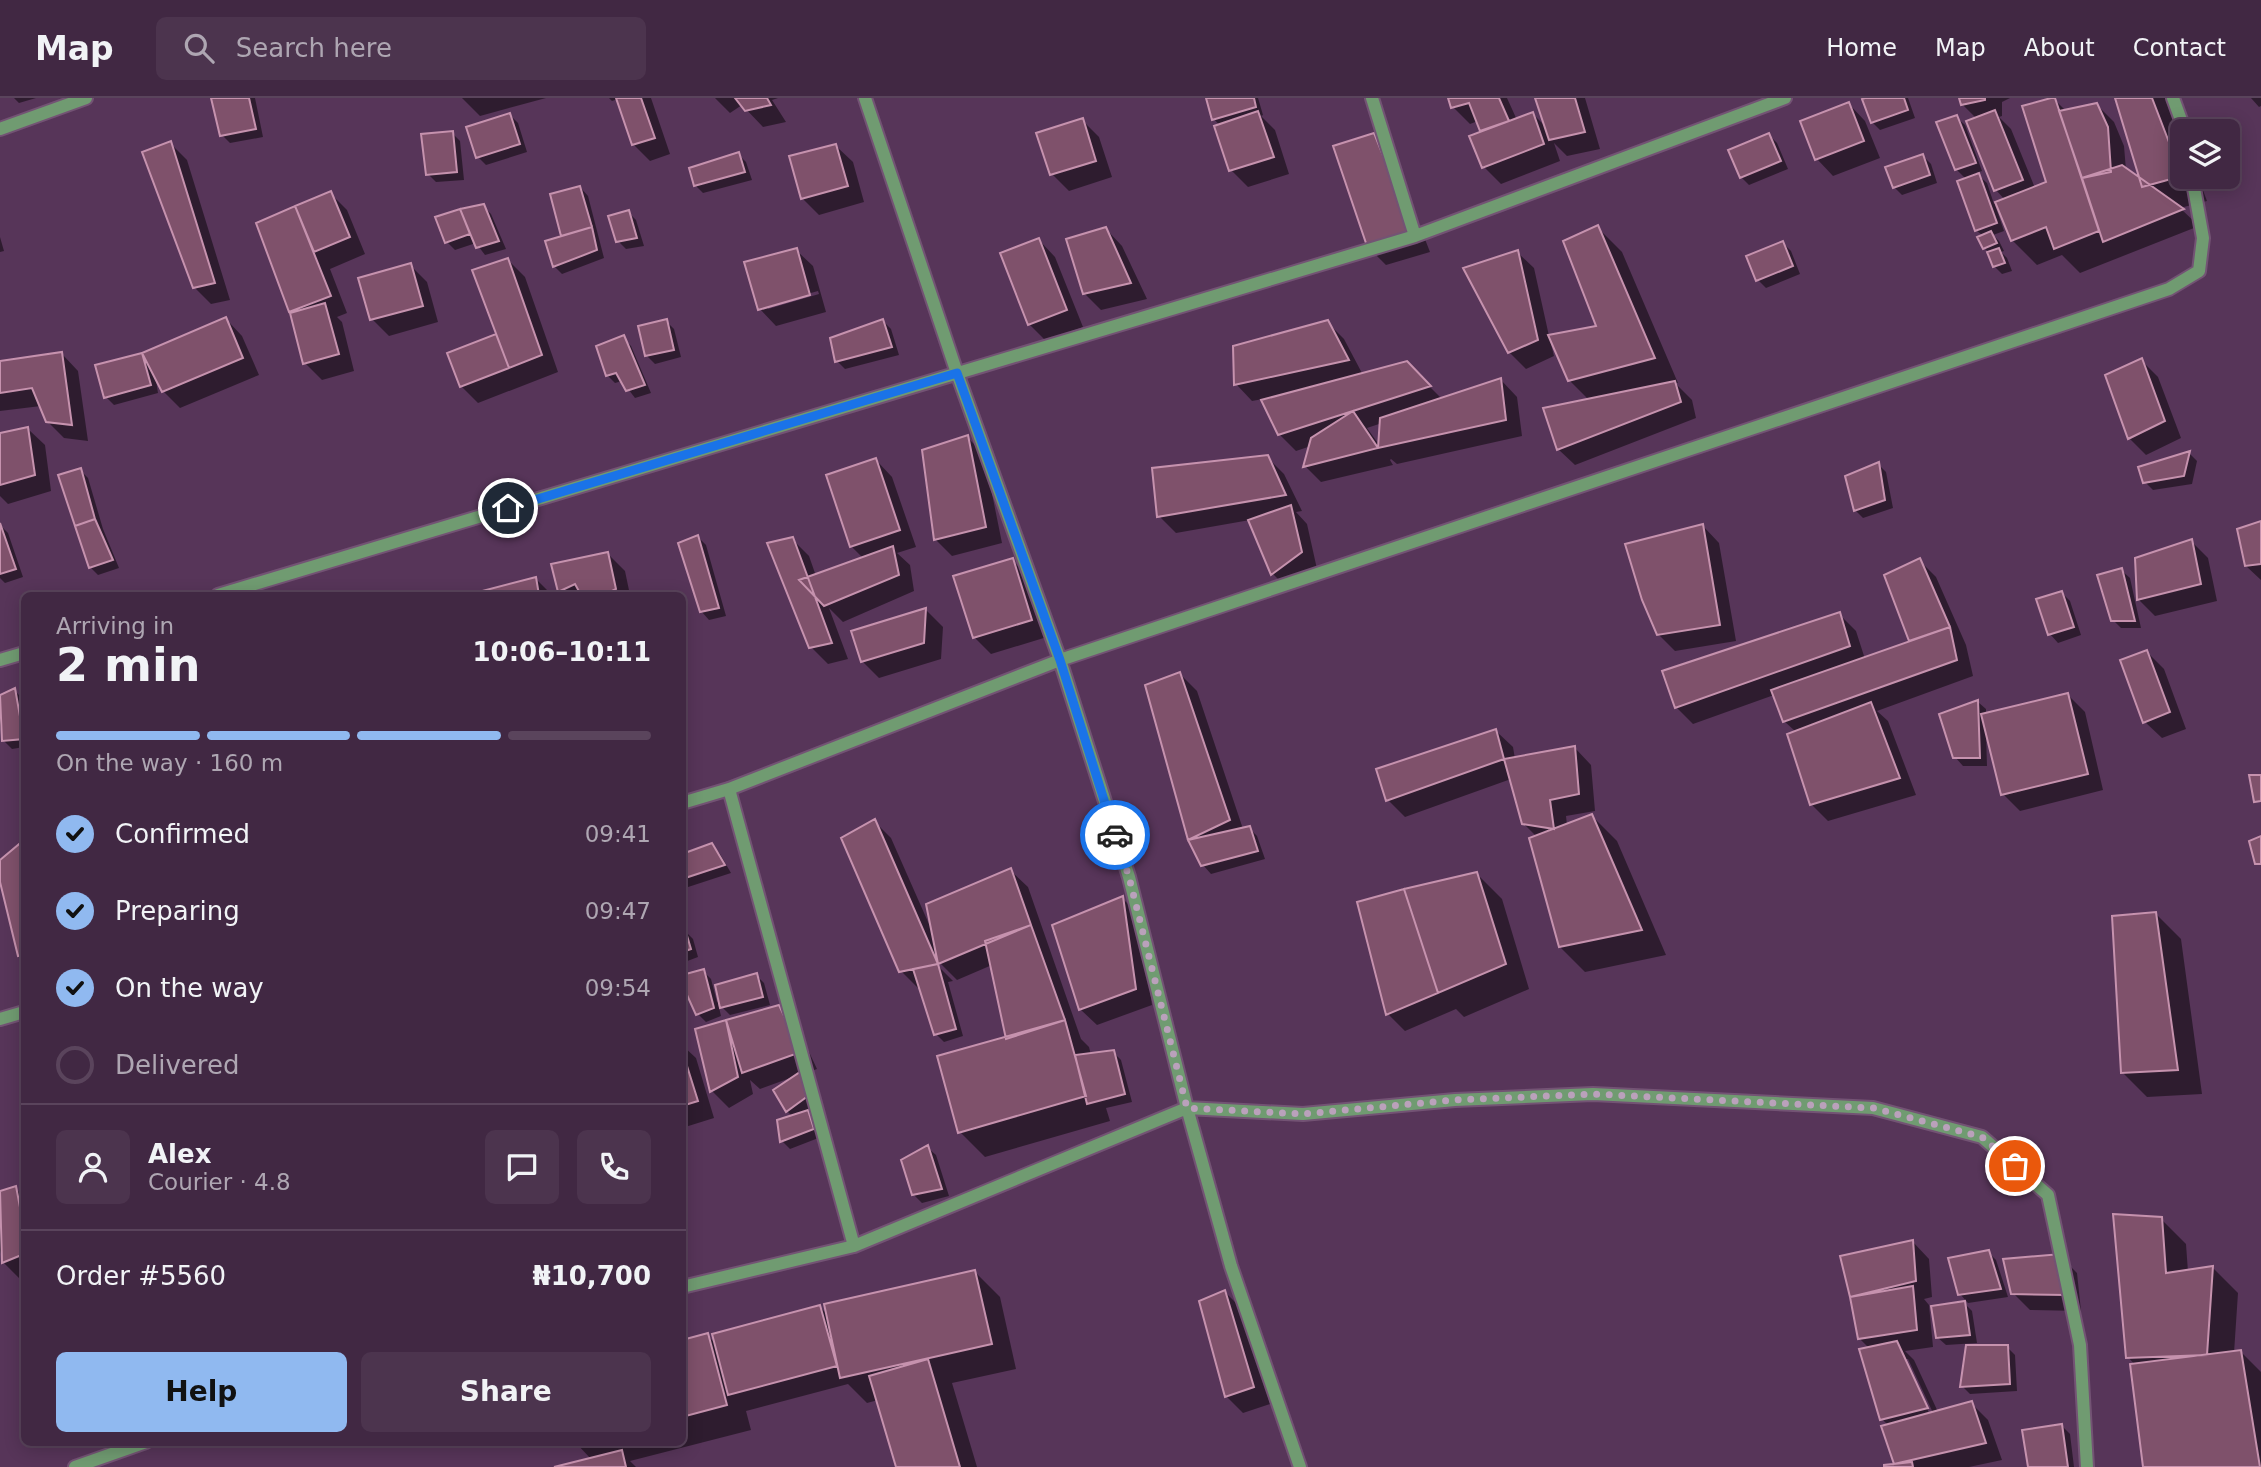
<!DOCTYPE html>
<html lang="en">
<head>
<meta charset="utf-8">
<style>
	:root { --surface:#412843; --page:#4c344e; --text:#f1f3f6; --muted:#aea6b2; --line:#5a445c; --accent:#90b9f0 }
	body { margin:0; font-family:"DejaVu Sans",sans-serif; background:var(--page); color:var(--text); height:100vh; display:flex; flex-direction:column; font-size:26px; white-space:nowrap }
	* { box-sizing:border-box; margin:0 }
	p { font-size:23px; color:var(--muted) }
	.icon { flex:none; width:38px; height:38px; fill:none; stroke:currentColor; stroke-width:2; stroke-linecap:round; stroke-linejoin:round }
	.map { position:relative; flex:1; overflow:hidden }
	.drawer { position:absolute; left:21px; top:494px; width:665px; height:854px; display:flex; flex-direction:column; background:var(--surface); border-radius:10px; box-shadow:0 4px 18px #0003,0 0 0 2px var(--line) }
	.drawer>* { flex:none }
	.controls { position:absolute; left:2170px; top:21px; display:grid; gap:14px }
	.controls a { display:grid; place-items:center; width:70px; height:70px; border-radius:10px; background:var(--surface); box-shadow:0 4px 18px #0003,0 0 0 2px var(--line); font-size:35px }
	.pin { position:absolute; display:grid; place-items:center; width:60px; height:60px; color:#fff; margin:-30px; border:4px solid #fff; border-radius:50%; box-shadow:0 2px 7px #0007 }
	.courier { position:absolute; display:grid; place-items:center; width:70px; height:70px; margin:-35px; border:5px solid #1a73e8; border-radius:50%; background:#fff; color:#222; box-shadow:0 2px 9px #0007 }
	.headline em { font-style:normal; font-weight:700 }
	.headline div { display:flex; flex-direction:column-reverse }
	.headline { display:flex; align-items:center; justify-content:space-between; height:119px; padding:0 35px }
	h1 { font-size:46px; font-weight:700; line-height:52px }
	.bar { display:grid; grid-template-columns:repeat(4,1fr); gap:10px 7px; align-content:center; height:84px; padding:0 35px }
	.bar i { height:9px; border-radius:5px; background:var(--line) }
	.bar .current { background:var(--accent) }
	.bar p { grid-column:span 4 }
	.line { display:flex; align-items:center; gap:18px; padding:0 35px; border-top:2px solid var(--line) }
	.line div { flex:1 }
	.round { display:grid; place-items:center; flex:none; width:74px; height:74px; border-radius:10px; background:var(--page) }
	ol { padding:0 35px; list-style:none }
	li { display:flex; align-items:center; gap:21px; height:77px }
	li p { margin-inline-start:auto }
	li .icon { padding:7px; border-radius:50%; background:var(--accent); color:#111; stroke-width:4 }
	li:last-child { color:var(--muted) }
	li i { width:38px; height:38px; border:4px solid var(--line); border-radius:50% }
	.action { display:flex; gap:14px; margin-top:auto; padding:14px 35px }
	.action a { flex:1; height:80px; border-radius:10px; background:var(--accent); color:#111; font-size:28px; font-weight:700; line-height:80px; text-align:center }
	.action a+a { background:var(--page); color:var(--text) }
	header { display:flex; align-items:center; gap:42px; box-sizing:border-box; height:98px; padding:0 35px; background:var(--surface); border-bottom:2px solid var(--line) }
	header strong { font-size:33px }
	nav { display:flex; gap:38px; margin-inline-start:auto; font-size:24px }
	.search { width:490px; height:63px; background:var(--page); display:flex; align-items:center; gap:18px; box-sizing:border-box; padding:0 24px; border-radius:10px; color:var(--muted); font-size:26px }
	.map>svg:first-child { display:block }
</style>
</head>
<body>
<header>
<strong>Map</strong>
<div class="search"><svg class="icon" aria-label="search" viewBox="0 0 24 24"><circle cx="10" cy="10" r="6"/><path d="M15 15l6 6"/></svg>Search here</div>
<nav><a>Home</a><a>Map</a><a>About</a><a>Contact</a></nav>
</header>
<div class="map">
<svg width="2261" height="1369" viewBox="0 0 2261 1369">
	<rect width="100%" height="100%" fill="#573559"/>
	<!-- shadow -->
	<path fill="#0007" fill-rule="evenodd" d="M14,0H36L19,5Z
		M213,0H255L263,39L230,45L222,37Z
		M462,0H546L480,18Z
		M609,0H651L670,56L650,63L633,46L618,1L612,3Z
		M715,0H778L772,2L786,24L763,29L742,7L730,15Z
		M1207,0H1258L1263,17L1261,18L1275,32L1289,76L1248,89L1231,72L1220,28L1214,21Z
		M1450,0H1507L1517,22L1533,16L1546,29L1537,0H1585L1600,51L1567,58L1554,45L1560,63L1501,86L1484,69L1483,35L1478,23L1470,26L1453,9Z
		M1871,0H1908L1915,20L1880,32L1872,24Z
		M1960,0H2010L2002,4V18L1999,19L2011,31L2035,90L2048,85L2054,1L2066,13L2097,7L2114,24L2124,48L2126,72L2142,83L2117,0H2166L2182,40V79H2198L2207,103L2180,110L2199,128L2080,175L2062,157L2037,167L2012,142L1998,106L1995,107L2004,133L1993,137L1999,143L2004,153L2001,154L2007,160L2012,173L2002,176L1994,168L1990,155L1984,150L1983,138L1976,132L1967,82L1956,71V19L1965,27L1982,73L1976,75L1987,85L1994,106L2005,102L1996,92L1977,21L1962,6Z
		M2251,0H2261V8L2259,9Z
		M1849,6L1865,23L1880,60L1833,78L1817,61Z
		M510,17L518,25L527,54L486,67L478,59Z
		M1082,22L1099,39L1112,79L1069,93L1052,76Z
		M452,35L460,43L464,82L436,84L428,76Z
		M1374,37L1391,54L1430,154L1386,167L1369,150Z
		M1769,37L1777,45L1788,71L1749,87L1741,79Z
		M170,45L187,62L230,202L211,206L194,189Z
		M836,48L853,64L864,104L819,117L802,100Z
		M738,56L746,64L752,82L703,95L695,87Z
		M1923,58L1931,66L1937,85L1902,97L1894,89Z
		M580,89L588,98L604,160L562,176L554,168L564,139L552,97Z
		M330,95L347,112L365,156L330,171L347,215L337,219L342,224L354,273L322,282L305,265L294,216L290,213L258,126Z
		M483,108L491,116L506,151L485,157L476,145L455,152L447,144L438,120Z
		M628,114L636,122L644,148L626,151L618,143Z
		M1597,129L1622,154L1678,285H1675L1692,302L1696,320L1575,367L1558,351L1590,303L1569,282L1552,242H1550L1554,258L1526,271L1509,254L1517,154L1534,170L1549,238L1599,229Z
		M1106,131L1122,148L1147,201L1101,212L1084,195Z
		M0,139L4,153L0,154Z
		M1039,142L1055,159L1083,229L1046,243L1029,226Z
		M1783,145L1791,153L1800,176L1766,190L1758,182Z
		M796,152L813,168L826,214L776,228L760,211ZM818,193L819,196L768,211V207Z
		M508,162L525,179L558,274L478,305L461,288L449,256L498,237Z
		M410,167L427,184L438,224L389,238L372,221Z
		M226,221L242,238L259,277L180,310L163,293L155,276L158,295L114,307L106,299L97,268L143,257Z
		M666,223L674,231L681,259L655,266L647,258Z
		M883,223L891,231L899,257L845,271L837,263Z
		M1327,224L1344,241L1363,277L1420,279L1442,301L1501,282L1517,299L1522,338L1397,366L1391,361L1390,362L1393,367L1321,384L1305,368L1311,348L1296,353L1279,336L1263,301L1252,303L1236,286ZM1382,325L1380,348L1367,330Z
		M623,240L631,248L651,295L635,300L622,283L615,285L607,277Z
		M62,256L78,273L88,343L64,340L47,323L41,308L0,313V264Z
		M2141,262L2158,279L2181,340L2146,357L2129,340Z
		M28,331L45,347L51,393L8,406L0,398V337Z
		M967,339L984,356L1002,445L952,458L935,441Z
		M2189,355L2197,363L2192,386L2153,392L2145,384Z
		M1267,359L1284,376L1302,413L1296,414L1307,426L1317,471L1289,492L1273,476L1250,422L1176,435L1159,418Z
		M876,362L892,379L916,449L897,455L910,467L914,493L843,524L829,510L848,561L828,566L811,549L792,441L809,458L816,478L864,461L851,448Z
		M1878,366L1886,374L1893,410L1863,420L1855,412Z
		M80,372L88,380L103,431L119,470L98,477L90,469Z
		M2261,425V482L2246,468Z
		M0,427L8,435L23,479L5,485L0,480Z
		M1703,428L1719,445L1736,543L1675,553L1658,536Z
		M698,439L706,447L726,518L709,522L701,513Z
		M2191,443L2208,460L2217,503L2155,518L2138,501Z
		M608,456L625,473L630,497H563L560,493Z
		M1012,462L1029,479L1047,539L991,556L974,539Z
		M1919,462L1936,479L1966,547L1973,578L1877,613L1888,623L1916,697L1828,723L1811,706L1796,634L1784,623L1774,597L1693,626L1676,609L1839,516L1856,533L1865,561L1912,544L1886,478Z
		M2121,472L2130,480L2141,530H2121L2113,522Z
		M536,481L552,497H474Z
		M2062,495L2070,503L2081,537L2058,545L2050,536L2039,502Z
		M926,512L943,529L941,561L879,580L862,563L853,534Z
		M2147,554L2164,571L2186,631L2162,640L2145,624Z
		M1180,576L1197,593L1243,731L1249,730L1257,738L1265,761L1211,776L1203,767L1189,741Z
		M14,592L20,598L24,596V649L12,651L4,643L0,627V599Z
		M2068,597L2085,614L2103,692L2020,713L2003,696L1986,636L1987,668H1963L1955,659L1978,604L1986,611V617Z
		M1496,633L1513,649L1515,661L1575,650L1591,667L1595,713L1566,718L1567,727L1592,718L1617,743L1666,857L1585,874L1560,849L1537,739L1523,725L1511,681L1405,719L1388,702Z
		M874,723L891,740L932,833L1011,773L1028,789L1081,941L1089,949L1091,957L1113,954L1121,962L1132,1004L1106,1010L1110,1023L985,1059L960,1034L1007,940L992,867L957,882L939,864H934L953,883L948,884L963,938L944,944L936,936L921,890H918L901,873Z
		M24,745V862L20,857L0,777V764Z
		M712,747L720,756L731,775L682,791V758Z
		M1477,776L1502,801L1529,891L1464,919L1456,911L1405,933L1388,916Z
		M1122,800L1139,817L1152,907L1097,927L1080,911Z
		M2156,816L2181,841L2202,996L2147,999L2122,974Z
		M682,833H685L693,841L698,859L682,865Z
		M703,873L711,881L717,904L756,877L764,885L770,907L730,917L718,905L721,918L706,924L698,916Z
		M779,909L796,926L817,971L800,977L819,1004L807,1012L816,1022L821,1039L790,1051L782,1043L793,1019L787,1013L793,979L760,991L750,982L753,996L729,1010L712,993L697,932Z
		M682,947L696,960L714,1020L682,1030Z
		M928,1050L936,1057L949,1098L922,1105L913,1096Z
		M15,1090L24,1099V1179L20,1181L3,1164L0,1152V1095Z
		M2161,1121L2186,1146L2188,1174L2213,1170L2238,1195L2234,1255L2241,1254L2261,1274V1369H2145L2135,1267L2128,1259Z
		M1913,1144L1929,1161L1932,1199L1924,1201L1929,1207L1933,1249L1905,1253L1914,1262L1938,1314L1971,1305L1988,1322L2002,1362L1969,1369H1886L1896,1367L1884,1330L1889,1328L1882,1321L1869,1250L1859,1240L1842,1160ZM1904,1261H1908L1934,1317L1931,1319Z
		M1988,1154L1996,1162L2008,1199L1968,1205L1960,1196Z
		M2060,1158L2077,1175L2081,1213L2030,1212L2013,1195Z
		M975,1174L1000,1199L1016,1271L952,1285L977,1369H898L878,1302L867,1305L848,1286L746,1313L751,1332L630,1363L636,1369H561L591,1361L575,1344H682V1243L707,1237L716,1246L820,1209L828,1217Z
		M1225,1194L1242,1211L1270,1306L1243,1315L1226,1298Z
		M1964,1205L1972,1213L1977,1245L1946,1247L1937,1239Z
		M2007,1249L2015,1257L2017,1293L1970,1296L1962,1288Z
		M2062,1328L2070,1336L2074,1369H2030Z"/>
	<!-- building -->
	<path fill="#7f516b" stroke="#c692ae" stroke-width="2" d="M211,0H249L256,31L220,38Z
		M616,0H641L655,40L632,47Z
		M735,0H767L771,7L745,13Z
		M1206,0H1254L1256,9L1212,22Z
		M1448,0H1499L1509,23L1480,33L1469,5L1451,10Z
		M1535,0H1575L1585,34L1549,42Z
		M1865,0H1904L1908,12L1871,25L1862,1Z
		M1959,0H1985V2L1961,7Z
		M2051,0H2055L2099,133L2054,151L2046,129L2011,143L1995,104L2046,84L2022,8Z
		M2115,0H2152L2182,78L2142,89Z
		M1849,4L1864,43L1815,62L1800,23Z
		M2097,5L2108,29L2111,74L2082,80L2059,13Z
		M1995,12L2023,82L1994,93L1966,23Z
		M1258,13L1274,59L1229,73L1214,28Z
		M1533,14L1544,46L1482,70L1469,38Z
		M510,15L520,46L476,60L466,29Z
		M1957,17L1976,65L1955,72L1936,24Z
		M1083,20L1096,63L1050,77L1036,35Z
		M453,33L457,74L426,77L421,36Z
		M1374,35L1415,138L1368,151L1333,48Z
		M1769,35L1781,63L1740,80L1728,52Z
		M171,43L215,185L193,190L142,54Z
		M836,46L848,88L801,101L789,58Z
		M739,54L745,74L694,88L689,70Z
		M1923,56L1930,77L1893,90L1885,69Z
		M2122,67L2184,111L2103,144L2082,80Z
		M1979,75L1997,125L1975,133L1957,83Z
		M580,88L592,129L561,138L550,96Z
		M331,93L350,139L314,154L295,108Z
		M484,106L499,143L476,150L460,111Z
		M295,108L331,198L289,214L256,125Z
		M460,111L470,136L445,145L435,119Z
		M629,112L637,140L616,144L608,118Z
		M1598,127L1655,260L1568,283L1548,237L1596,228L1563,143Z
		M592,129L597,152L553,169L545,143Z
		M1106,129L1131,185L1083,196L1066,141Z
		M1991,133L1997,145L1983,151L1977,139Z
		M1039,140L1067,212L1028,227L1000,155Z
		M1783,143L1793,168L1756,183L1746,158Z
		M797,150L810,197L758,212L744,164Z
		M1999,150L2005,165L1993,169L1987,154Z
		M1518,152L1538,242L1508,255L1463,170Z
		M508,160L542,257L509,270L472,172Z
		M411,165L423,208L370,222L358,180Z
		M325,205L339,256L303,266L290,215Z
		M226,219L243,260L162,294L142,255Z
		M667,221L674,252L645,258L638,228Z
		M883,221L892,249L835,264L830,240Z
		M1328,222L1349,262L1234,287L1233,248Z
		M496,236L509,270L460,289L447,255Z
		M624,237L645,287L626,293L616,275L606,278L596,248Z
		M62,254L72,327L46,324L32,290L0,295V263Z
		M142,255L151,287L104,300L95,267Z
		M2142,260L2165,323L2128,341L2105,277Z
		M1407,263L1431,288L1278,337L1261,302Z
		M1501,280L1506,322L1378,350L1380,320Z
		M1675,283L1681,304L1557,352L1543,310Z
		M1353,313L1378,350L1303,369L1311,340Z
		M28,329L35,377L0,387V335Z
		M968,337L986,429L934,442L922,352Z
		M2190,353L2184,378L2143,385L2138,369Z
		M1268,357L1286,397L1157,419L1152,370Z
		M876,360L900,432L850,449L826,377Z
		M1879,364L1885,402L1854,413L1845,378Z
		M81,370L95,421L75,428L58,377Z
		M1291,407L1302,454L1271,477L1248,422Z
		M95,421L113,462L89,470L75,428Z
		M2261,423V466L2245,468L2237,431Z
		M0,425L16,471L0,476Z
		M1703,426L1720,527L1657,537L1642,502L1625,446Z
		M698,437L719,510L700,514L678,445Z
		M793,439L832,545L809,550L767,445Z
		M2192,441L2201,486L2137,502L2135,460Z
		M893,448L899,477L824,508L799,482Z
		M608,454L616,491L604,497H581L575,486L558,494L551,466Z
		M1013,460L1032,522L973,540L953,478Z
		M1920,460L1950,529L1909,543L1884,477Z
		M2122,470L2135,523H2111L2097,477Z
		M536,479L539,497H467Z
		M2062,493L2074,529L2048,537L2036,501Z
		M926,510L924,545L861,564L851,533Z
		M1840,514L1850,548L1675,610L1662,573Z
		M1950,529L1957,562L1783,624L1771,592Z
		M2147,552L2170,614L2143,625L2120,562Z
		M1180,574L1230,722L1188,742L1145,587Z
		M15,590L24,641L2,643L0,597Z
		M2068,595L2088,676L2001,697L1981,616Z
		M1978,602L1980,660H1953L1939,616Z
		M1871,604L1900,680L1810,707L1787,636Z
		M1496,631L1504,661L1386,703L1376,671Z
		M1575,648L1579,696L1550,702L1554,731L1522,726L1504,661Z
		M2249,677H2261V703L2254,704Z
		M1592,716L1642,832L1559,849L1529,740Z
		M875,721L938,866L899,874L841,740Z
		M1250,728L1258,753L1201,768L1188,742Z
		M2261,738V766H2255L2249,743Z
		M24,742V857L18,858L0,784V762Z
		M712,745L725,767L682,781V756Z
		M1011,770L1031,827L938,866L926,806Z
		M1477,774L1506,866L1438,895L1404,791Z
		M1404,791L1438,895L1386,917L1357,804Z
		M1123,798L1136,891L1079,912L1052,827Z
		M2156,814L2178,972L2121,975L2112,818Z
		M1031,827L1065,922L1006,941L985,843Z
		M682,831H685L691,851L682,854Z
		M938,866L956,931L934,937L913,871Z
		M704,871L714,910L696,917L682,886V877Z
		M757,875L763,899L720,910L715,887Z
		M779,907L801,954L742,975L726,922Z
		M726,922L738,979L710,994L695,931Z
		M1065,922L1086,998L958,1035L937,958Z
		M682,952L698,1003L682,1008Z
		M1114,952L1125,996L1087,1006L1075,957Z
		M800,974L812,995L786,1014L773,992Z
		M808,1012L814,1031L780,1044L777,1022Z
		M928,1047L942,1091L912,1097L901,1062Z
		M16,1088L22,1120H24V1156L2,1165L0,1093Z
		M2113,1116L2162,1119L2166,1175L2213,1168L2207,1257L2126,1260Z
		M1913,1142L1916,1183L1850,1199L1840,1158Z
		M1989,1152L2001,1191L1958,1197L1948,1160Z
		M2061,1156L2065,1197L2011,1196L2003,1161Z
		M975,1172L992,1246L840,1280L824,1206Z
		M1913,1188L1917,1232L1858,1241L1850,1199Z
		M1225,1192L1254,1289L1225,1299L1199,1203Z
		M1965,1203L1970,1237L1936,1240L1931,1208Z
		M820,1207L837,1268L728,1297L712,1236Z
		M708,1235L727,1307L682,1319V1242Z
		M1897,1243L1928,1310L1880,1322L1859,1251Z
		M1966,1247H2008L2010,1286L1960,1289Z
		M2241,1252L2260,1369H2143L2130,1266Z
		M928,1261L960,1369H896L869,1278Z
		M1972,1303L1986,1345L1894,1366L1881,1328Z
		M2062,1326L2068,1369H2028L2022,1332Z
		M622,1352L626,1369H554Z
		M1912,1364L1913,1369H1884V1367Z"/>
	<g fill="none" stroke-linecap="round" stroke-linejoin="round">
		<defs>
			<path id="minor" d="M865,0L957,275L1060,562L1129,779L1187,1010L1231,1168L1300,1369
				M1372,0L1415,138
				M2173,0L2185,33
				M0,31L86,0
				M218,497L1415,138L1785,0
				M0,562L24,555
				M729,691L854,1148
				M682,705L729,691L1060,562L2169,191L2199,173L2203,140L2192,79
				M0,921L24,914
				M682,1189L854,1148L1187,1010L1303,1016L1455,1002L1593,996L1873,1010L1982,1039L2048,1097L2080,1247L2087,1369
				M75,1369L146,1344"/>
		</defs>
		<!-- minor casing -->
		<use href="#minor" stroke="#735374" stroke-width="16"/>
		<!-- minor -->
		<use href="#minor" stroke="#709b71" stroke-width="12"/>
	</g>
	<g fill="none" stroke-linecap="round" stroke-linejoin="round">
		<!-- done -->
		<path stroke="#baa1bb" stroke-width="7" stroke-dasharray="0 12.6" d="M1115,737L1129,779L1187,1010L1303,1016L1455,1002L1593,996L1873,1010L1982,1039L2015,1068"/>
		<!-- route -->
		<path stroke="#1a73e8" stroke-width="9" d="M508,410L957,275L1060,562L1115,737"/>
	</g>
</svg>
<div class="controls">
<a><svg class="icon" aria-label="layers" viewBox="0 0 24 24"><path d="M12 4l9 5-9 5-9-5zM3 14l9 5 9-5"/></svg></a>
</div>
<div class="pin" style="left:2015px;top:1068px;background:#ea580c"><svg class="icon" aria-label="bag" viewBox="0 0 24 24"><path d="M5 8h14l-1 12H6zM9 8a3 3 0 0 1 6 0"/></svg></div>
<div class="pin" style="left:508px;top:410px;background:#1f2937"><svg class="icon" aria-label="home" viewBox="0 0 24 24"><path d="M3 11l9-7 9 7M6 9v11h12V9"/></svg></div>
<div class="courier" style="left:1115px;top:737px"><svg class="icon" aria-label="car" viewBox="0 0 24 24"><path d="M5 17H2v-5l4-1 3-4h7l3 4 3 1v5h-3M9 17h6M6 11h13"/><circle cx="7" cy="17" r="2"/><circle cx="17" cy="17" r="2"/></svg></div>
<section class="drawer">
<div class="headline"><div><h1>2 min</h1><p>Arriving in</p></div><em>10:06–10:11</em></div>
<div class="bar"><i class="current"></i><i class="current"></i><i class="current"></i><i></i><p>On the way · 160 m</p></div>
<ol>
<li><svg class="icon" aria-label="check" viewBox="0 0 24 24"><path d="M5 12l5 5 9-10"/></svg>Confirmed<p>09:41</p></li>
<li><svg class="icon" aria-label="check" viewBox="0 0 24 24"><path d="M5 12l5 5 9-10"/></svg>Preparing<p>09:47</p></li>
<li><svg class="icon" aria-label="check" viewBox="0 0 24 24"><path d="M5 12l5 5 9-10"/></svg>On the way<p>09:54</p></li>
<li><i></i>Delivered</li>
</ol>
<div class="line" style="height:126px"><a class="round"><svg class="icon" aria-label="person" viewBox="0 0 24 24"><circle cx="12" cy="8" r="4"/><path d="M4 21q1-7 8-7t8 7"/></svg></a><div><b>Alex</b><p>Courier · 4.8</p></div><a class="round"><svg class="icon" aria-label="chat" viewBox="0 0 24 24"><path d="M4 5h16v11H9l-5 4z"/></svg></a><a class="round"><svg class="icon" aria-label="phone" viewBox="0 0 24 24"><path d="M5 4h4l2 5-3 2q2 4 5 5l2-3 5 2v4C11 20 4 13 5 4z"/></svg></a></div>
<div class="line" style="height:91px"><div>Order #5560</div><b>₦10,700</b></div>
<div class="action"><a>Help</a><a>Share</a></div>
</section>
</div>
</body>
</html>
